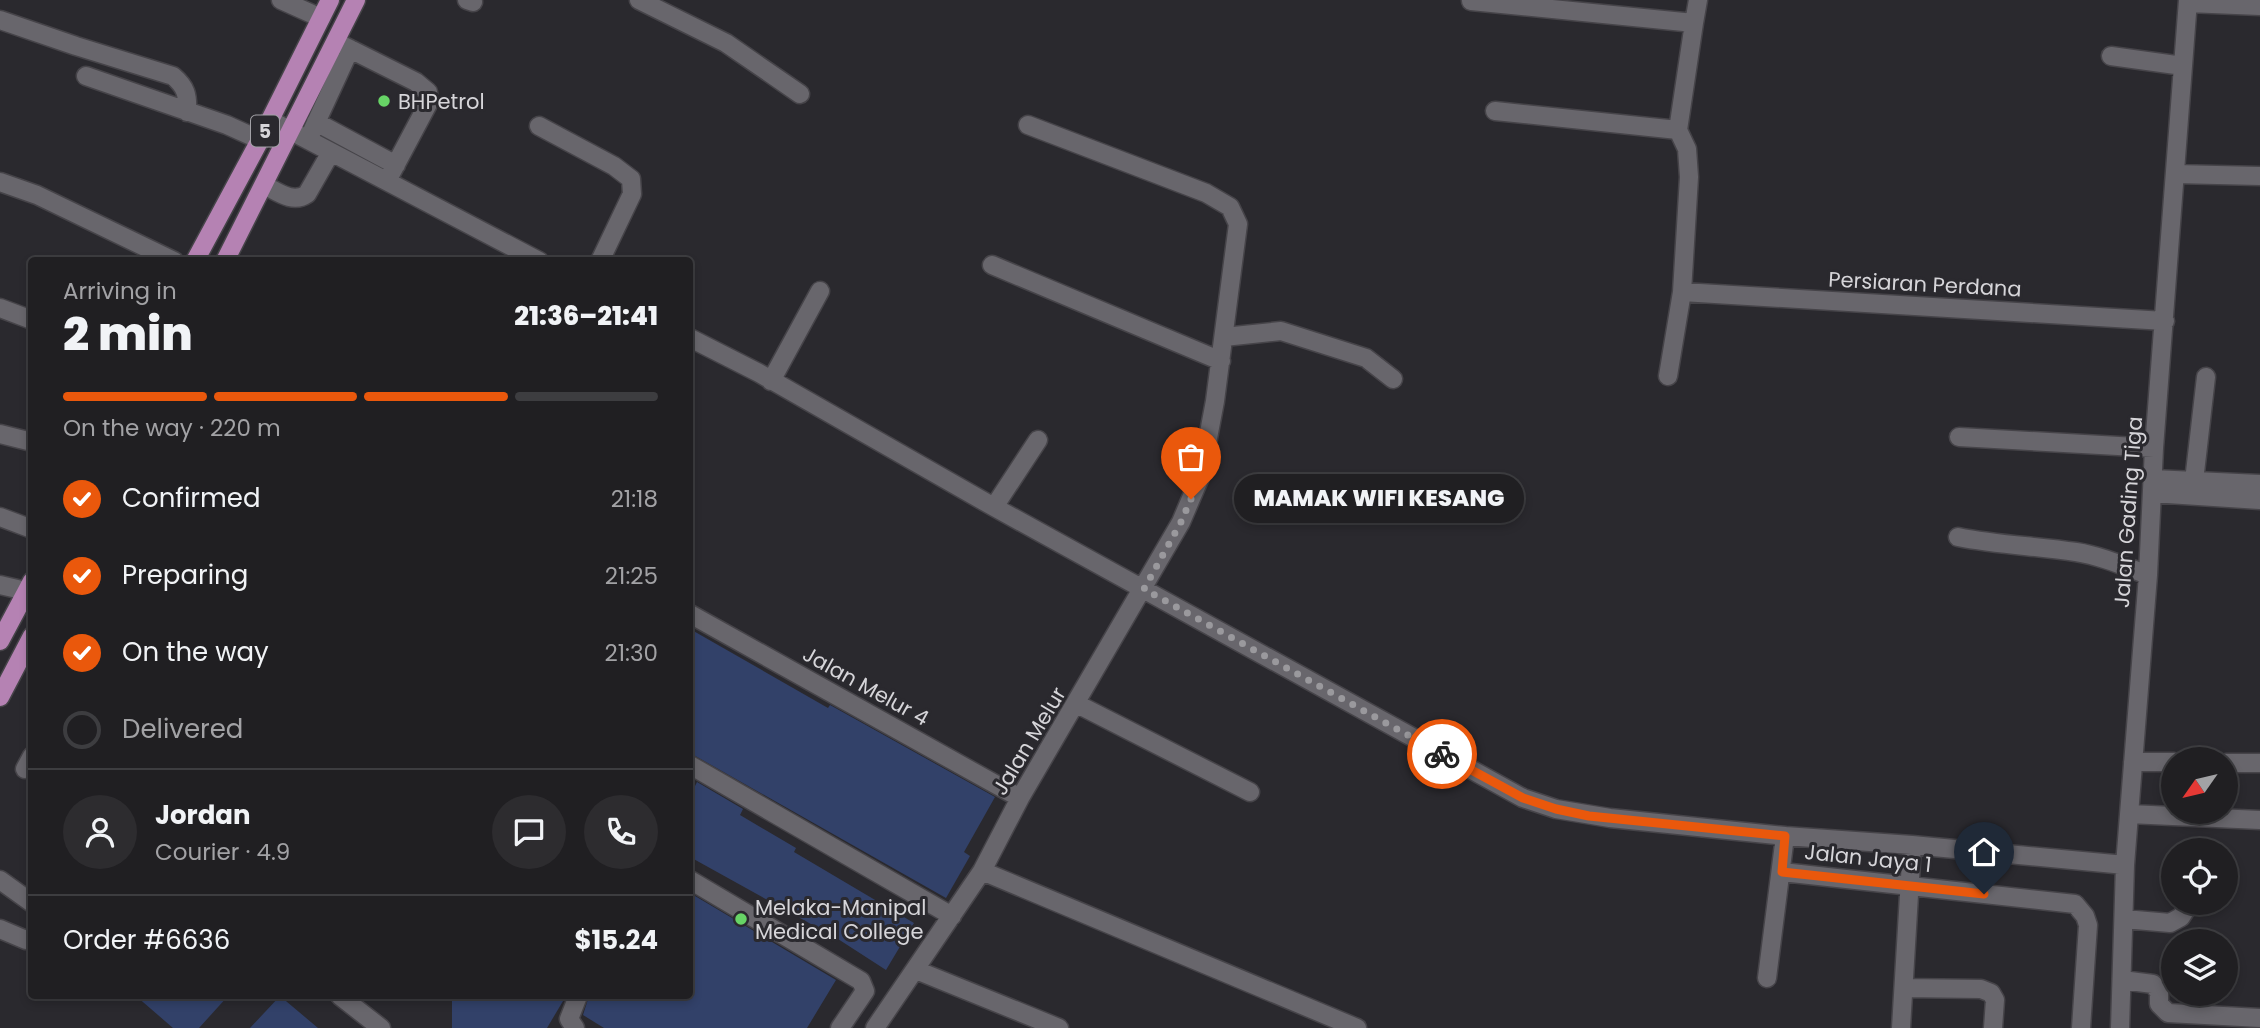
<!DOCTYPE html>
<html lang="en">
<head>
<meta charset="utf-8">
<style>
	:root { --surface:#201f22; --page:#2d2c2f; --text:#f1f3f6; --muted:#a2a2a5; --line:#3d3d40; --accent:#ea580c }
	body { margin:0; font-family:Poppins,sans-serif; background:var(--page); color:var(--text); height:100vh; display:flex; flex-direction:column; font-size:26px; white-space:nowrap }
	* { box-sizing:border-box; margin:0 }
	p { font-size:23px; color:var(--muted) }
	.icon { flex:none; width:38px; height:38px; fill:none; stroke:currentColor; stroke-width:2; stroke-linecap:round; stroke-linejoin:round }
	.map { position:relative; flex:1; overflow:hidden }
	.panel { position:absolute; left:28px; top:257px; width:665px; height:742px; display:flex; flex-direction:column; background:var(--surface); border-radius:7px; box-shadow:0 4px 10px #0003,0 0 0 2px var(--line) }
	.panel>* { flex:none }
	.needle { width:46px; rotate:236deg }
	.controls { position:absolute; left:2161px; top:747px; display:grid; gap:14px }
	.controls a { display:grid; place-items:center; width:77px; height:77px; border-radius:50%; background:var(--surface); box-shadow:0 4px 10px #0003,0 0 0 2px var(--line); font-size:35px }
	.pin { position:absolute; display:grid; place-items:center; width:60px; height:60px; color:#fff; margin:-72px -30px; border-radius:50% 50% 50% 0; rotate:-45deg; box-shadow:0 0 7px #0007 }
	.pin .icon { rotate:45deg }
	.courier { position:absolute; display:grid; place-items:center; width:70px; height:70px; margin:-35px; border:5px solid #ea580c; border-radius:50%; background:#fff; color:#222; box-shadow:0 2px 9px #0007 }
	.bubble { position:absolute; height:49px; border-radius:24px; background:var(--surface); box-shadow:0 4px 10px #0003,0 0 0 2px var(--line); font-size:23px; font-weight:800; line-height:49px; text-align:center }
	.summary em { font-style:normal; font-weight:800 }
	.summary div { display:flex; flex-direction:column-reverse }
	.summary { display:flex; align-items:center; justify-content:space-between; height:119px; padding:0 35px }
	h1 { font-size:46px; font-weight:800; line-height:52px }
	.bar { display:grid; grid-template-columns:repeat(4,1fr); gap:10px 7px; align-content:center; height:84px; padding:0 35px }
	.bar i { height:9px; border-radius:5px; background:var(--line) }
	.bar .current { background:var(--accent) }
	.bar p { grid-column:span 4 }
	.line { display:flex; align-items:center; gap:18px; padding:0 35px; border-top:2px solid var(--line) }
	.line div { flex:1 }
	.round { display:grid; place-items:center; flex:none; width:74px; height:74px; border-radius:37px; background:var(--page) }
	ol { padding:0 35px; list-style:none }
	li { display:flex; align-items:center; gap:21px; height:77px }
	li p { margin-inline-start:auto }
	li .icon { padding:7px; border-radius:50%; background:var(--accent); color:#fff; stroke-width:4 }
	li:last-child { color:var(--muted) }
	li i { width:38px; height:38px; border:4px solid var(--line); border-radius:50% }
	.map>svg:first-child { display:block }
</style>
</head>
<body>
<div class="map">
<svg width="2260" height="1028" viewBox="0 0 2260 1028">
	<rect width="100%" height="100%" fill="#2a292e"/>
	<!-- building -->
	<path fill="#324169" d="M690,629L828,708L830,705L995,797L964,852L970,856L946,898L690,753Z
		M697,782L743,809L740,815L796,848L794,852L914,923L886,970L838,939L690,857V796Z
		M690,893L836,980L807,1028H604L583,1015L589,996H690Z
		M136,996H228L199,1028H173Z
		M280,996L318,1028H250Z
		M452,996H566L547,1028H452Z"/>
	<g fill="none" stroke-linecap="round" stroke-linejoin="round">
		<defs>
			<path id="minor" d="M281,0L321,18
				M467,0L473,2
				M639,0L726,43L800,94
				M1471,1L1694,23L1698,0
				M2188,3L2260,6
				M0,20L76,46L173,76C186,87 188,95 187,112
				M336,42L416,82L428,92L429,102L387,181
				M2111,56L2183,66
				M86,76L227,125L260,140
				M1495,111L1678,130L1687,149L1689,177L1682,292L1668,376
				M270,120L539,261
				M316,122L396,165
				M539,126L614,166L631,179L632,194L600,261
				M1678,130L1694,23
				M308,140L350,49
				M2175,174L2260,176
				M0,182L37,195L174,261
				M264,185C278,192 293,204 307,194L331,152
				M992,265L1221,361
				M1682,292L2165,321
				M0,308L32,320
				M1224,337L1281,331L1366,358L1393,379
				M690,338L759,373L994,507L1523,798L1556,809L1610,818L1785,836L1912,845L2125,865
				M771,381L820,291
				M0,434L32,442
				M1959,437L2154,448
				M2153,479L2260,484
				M2194,481L2206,377
				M2152,493L2260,500
				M994,507L1038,440
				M0,517L32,529
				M1958,537C1997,545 2036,546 2076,552C2101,556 2124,566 2148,575
				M0,585L26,591
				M690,614L1020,798
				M1077,704L1250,792
				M2133,762H2174
				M2226,763H2260
				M690,765L952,916
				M25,769L32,756
				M2129,814L2260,820
				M982,871L1357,1028
				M1782,872L2075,904L2085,916L2088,925L2081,1028
				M0,880L32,903
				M690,880L861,981L865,991L840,1028
				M2124,919L2170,923L2181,917L2190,903
				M0,929L26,940L32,939
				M916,970L1059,1028
				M1767,978L1785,836
				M2122,980L2153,984L2159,992V1004L2168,1013L2260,1018
				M1904,988L1981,989L1991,993L1995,1000L1993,1028
				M340,996L381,1028
				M575,1028L569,1019L578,996
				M875,1028L982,871L1020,798L1181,522L1201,475L1215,401L1238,224L1230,207L1206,193L1028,125
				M1901,1028L1912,845
				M2120,1028L2125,865L2148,575L2154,448L2188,0"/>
			<path id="major" d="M195,261L260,140L330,0
				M225,261L356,0
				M0,641L32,581
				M0,697L32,636"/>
		</defs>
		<!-- minor casing -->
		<use href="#minor" stroke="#464449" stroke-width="21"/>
		<!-- major casing -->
		<use href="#major" stroke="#464449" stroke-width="21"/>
		<!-- minor -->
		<use href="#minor" stroke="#68666c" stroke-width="18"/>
		<!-- major -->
		<use href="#major" stroke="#b582b3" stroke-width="18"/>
	</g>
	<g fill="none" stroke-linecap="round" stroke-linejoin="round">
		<!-- done -->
		<path stroke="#9a999d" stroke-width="7" stroke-dasharray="0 12.6" d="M1191,499L1181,522L1144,589L1442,754"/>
		<!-- route -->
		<path stroke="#ea580c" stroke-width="9" d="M1442,754L1523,798L1556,809L1589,816L1785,836L1782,872L1984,894"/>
	</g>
	<!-- markers -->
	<g fill="#67d466" stroke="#2a292e" stroke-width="2.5">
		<circle cx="384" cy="101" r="7"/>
		<circle cx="741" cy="919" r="7"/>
	</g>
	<g text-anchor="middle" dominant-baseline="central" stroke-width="6" stroke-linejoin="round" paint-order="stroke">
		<!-- shield labels -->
		<rect fill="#2a292e" stroke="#a2a1a6" stroke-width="2" x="251" y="115.5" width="28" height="31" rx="5"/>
		<g font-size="19" font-weight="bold" fill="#d6d5d9">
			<text x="265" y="131">5</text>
		</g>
		<!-- poi labels -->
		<g font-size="21" fill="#d6d5d9" stroke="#2a292e" text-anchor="start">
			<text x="398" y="101">BHPetrol</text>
			<text x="755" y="907">Melaka-Manipal<tspan x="755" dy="24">Medical College</tspan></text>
		</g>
		<!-- street labels -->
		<g font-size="21" fill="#d6d5d9" stroke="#2a292e">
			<text transform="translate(1925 284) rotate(3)">Persiaran Perdana</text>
			<text transform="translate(2128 512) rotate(-86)">Jalan Gading Tiga</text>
			<text transform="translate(866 686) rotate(29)">Jalan Melur 4</text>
			<text transform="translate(1029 741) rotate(-59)">Jalan Melur</text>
			<text transform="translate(1868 858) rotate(6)">Jalan Jaya 1</text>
		</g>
	</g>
</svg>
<div class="controls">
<a><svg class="needle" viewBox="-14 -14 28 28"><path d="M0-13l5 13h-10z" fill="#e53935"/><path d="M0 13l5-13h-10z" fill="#a2a2a5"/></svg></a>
<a><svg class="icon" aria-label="locate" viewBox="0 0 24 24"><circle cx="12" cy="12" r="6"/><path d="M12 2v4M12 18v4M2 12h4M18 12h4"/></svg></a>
<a><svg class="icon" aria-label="layers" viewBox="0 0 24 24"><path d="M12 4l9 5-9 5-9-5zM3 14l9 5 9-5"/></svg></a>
</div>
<div class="pin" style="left:1191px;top:499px;background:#ea580c"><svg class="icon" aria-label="bag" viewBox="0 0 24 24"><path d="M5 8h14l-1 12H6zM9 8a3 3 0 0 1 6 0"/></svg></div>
<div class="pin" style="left:1984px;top:894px;background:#1f2937"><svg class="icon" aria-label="home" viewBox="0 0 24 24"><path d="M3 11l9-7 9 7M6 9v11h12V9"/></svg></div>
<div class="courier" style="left:1442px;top:754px"><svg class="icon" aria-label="bike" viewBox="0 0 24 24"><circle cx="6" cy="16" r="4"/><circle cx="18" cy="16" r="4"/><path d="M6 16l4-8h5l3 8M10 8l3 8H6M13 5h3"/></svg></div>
<div class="bubble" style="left:1234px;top:474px;width:290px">MAMAK WIFI KESANG</div>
<section class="panel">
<div class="summary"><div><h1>2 min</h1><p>Arriving in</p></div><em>21:36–21:41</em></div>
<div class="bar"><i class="current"></i><i class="current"></i><i class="current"></i><i></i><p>On the way · 220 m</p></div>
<ol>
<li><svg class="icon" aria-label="check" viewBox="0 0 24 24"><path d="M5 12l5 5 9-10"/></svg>Confirmed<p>21:18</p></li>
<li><svg class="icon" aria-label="check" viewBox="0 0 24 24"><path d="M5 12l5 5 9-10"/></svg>Preparing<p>21:25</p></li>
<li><svg class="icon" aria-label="check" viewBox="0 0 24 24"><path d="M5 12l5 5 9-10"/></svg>On the way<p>21:30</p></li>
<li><i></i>Delivered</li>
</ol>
<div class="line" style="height:126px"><a class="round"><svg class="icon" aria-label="person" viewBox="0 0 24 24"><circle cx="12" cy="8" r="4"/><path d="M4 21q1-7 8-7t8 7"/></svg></a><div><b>Jordan</b><p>Courier · 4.9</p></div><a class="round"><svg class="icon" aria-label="chat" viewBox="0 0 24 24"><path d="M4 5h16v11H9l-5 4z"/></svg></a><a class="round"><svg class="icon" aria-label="phone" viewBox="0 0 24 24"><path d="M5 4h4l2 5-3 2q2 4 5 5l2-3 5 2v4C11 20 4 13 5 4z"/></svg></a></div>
<div class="line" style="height:91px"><div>Order #6636</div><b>$15.24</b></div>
</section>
</div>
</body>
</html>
